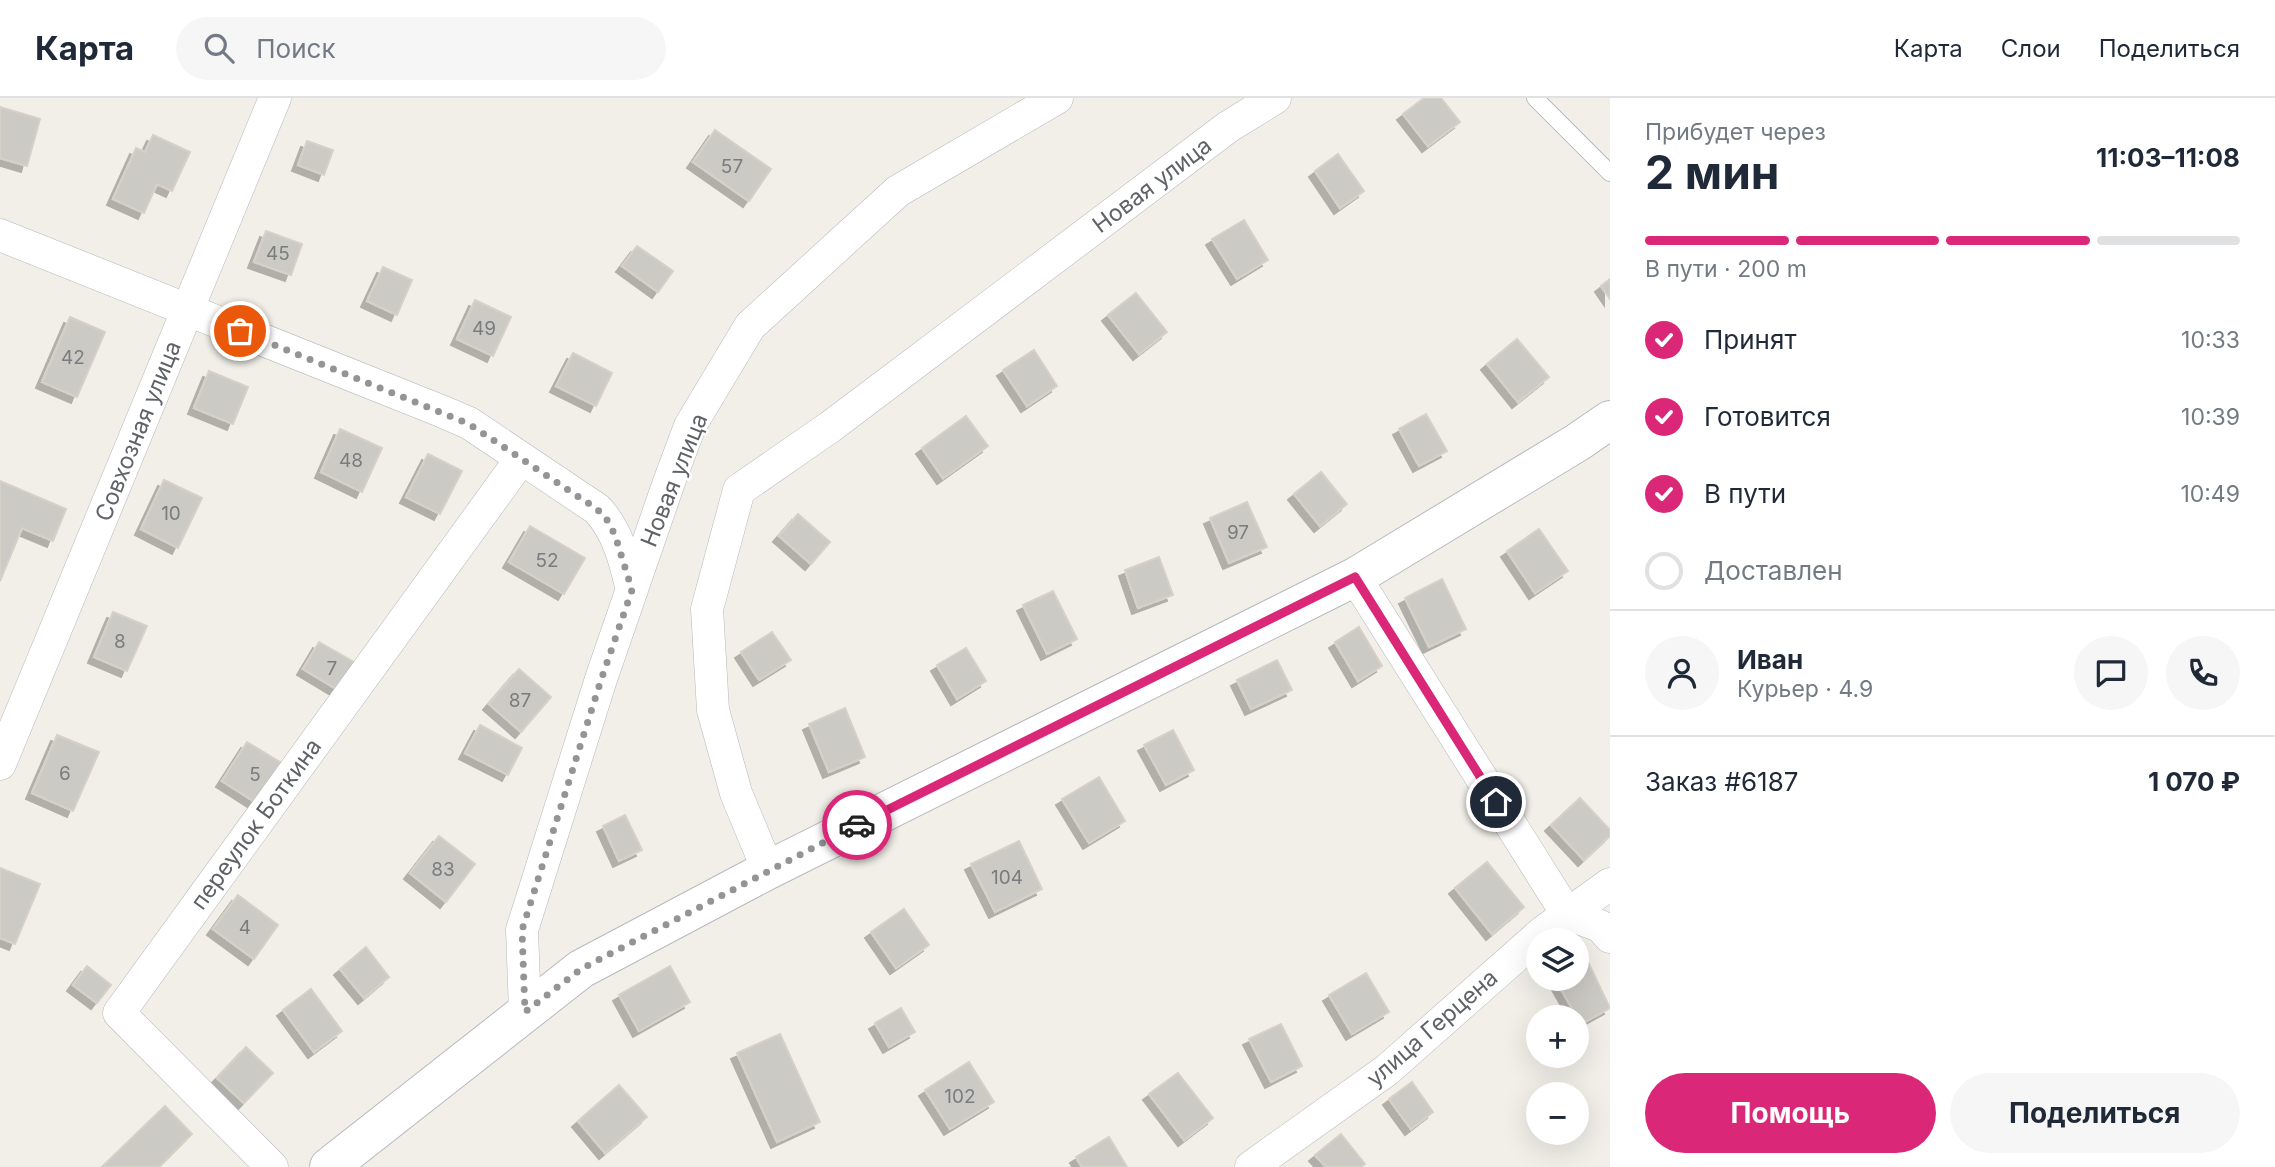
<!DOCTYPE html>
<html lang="ru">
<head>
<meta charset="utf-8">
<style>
	:root { --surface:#fff; --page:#f6f6f7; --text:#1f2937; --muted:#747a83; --line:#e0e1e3; --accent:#db2777 }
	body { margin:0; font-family:Inter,sans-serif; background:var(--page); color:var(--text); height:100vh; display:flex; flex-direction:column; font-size:26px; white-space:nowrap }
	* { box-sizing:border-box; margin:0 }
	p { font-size:23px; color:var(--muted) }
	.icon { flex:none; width:38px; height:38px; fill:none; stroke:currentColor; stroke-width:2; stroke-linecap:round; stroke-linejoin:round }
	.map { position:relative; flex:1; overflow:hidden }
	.details { display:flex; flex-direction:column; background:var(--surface); width:665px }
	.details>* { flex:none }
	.tools { position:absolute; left:1526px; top:830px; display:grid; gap:14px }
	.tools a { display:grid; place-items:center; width:63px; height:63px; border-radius:50%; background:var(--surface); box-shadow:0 7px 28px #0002; font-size:35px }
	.pin { position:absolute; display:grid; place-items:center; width:60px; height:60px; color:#fff; margin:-30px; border:4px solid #fff; border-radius:50%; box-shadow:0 2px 7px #0007 }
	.courier { position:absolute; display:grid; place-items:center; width:70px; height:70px; margin:-35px; border:5px solid #db2777; border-radius:50%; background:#fff; color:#222; box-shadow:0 2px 9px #0007 }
	.head em { font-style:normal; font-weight:700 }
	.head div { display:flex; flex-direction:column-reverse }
	.head { display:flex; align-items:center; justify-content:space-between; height:119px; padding:0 35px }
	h1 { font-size:46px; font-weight:700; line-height:52px }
	.bar { display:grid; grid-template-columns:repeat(4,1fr); gap:10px 7px; align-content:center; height:84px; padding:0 35px }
	.bar i { height:9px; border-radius:5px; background:var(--line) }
	.bar .active { background:var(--accent) }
	.bar p { grid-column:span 4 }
	.line { display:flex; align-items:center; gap:18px; padding:0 35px; border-top:2px solid var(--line) }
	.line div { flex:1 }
	.round { display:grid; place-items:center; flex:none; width:74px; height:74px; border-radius:37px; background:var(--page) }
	ol { padding:0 35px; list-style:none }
	li { display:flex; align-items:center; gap:21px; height:77px }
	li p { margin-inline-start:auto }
	li .icon { padding:7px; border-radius:50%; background:var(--accent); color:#fff; stroke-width:4 }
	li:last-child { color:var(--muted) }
	li i { width:38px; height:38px; border:4px solid var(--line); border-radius:50% }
	.cta { display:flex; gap:14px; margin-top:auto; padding:14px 35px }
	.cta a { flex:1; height:80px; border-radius:42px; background:var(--accent); color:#fff; font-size:28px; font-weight:700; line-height:80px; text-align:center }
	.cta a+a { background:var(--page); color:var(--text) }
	header { display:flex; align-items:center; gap:42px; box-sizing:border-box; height:98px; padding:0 35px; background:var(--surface); border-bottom:2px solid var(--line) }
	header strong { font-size:33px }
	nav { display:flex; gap:38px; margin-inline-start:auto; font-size:24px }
	.search { width:490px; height:63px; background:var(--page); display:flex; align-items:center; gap:18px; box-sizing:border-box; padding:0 24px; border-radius:38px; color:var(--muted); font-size:26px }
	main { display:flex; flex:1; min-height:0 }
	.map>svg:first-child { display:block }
</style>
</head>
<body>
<header>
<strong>Карта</strong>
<div class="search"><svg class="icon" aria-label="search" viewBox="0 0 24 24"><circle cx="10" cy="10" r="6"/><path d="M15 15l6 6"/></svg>Поиск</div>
<nav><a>Карта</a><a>Слои</a><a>Поделиться</a></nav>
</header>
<main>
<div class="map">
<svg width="1610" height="1069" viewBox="0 0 1610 1069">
	<defs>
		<filter id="shadow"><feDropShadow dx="-6" dy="6" stdDeviation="0" flood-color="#0004"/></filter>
	</defs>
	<rect width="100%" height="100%" fill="#f1efe8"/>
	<!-- building -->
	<path fill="#cccac5" stroke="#d6d1c6" stroke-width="2" filter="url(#shadow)" d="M1424,0H1441L1460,24L1428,48L1403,16Z
		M0,9L40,21L27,68L0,60Z
		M715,32L771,71L749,103L693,64Z
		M153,37L190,54L172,93L157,86L144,115L113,101L136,50L145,54Z
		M307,43L333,52L324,77L298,67Z
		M1338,56L1364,93L1340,110L1315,73Z
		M1244,122L1268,162L1237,181L1212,141Z
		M266,133L302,146L291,177L254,164Z
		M637,148L673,173L658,194L622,168Z
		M383,169L412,182L397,217L367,203Z
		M1610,181V201L1601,188Z
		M1136,195L1167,234L1139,256L1108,217Z
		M475,202L511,219L493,258L457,241Z
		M70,219L105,234L77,299L42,284Z
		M1517,241L1549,279L1518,304L1487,266Z
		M1034,252L1057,288L1027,308L1003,272Z
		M573,255L612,275L596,308L556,288Z
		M209,273L248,289L233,326L194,310Z
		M1426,316L1447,353L1419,368L1399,331Z
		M966,318L988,348L943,380L922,350Z
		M340,331L382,350L362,394L321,374Z
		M428,356L462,373L440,416L406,399Z
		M1321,374L1347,406L1320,428L1294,396Z
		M164,382L202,400L178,450L141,431Z
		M0,383L66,411L53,443L22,430L0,483Z
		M1247,404L1267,449L1229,465L1210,420Z
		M798,416L830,444L811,466L779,438Z
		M530,428L585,460L564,496L509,464Z
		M1539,431L1568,473L1535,495L1507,453Z
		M1159,459L1173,497L1138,510L1125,472Z
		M1442,481L1466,531L1429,549L1405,500Z
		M1053,493L1077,541L1047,556L1023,507Z
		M113,514L147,528L127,573L94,559Z
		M1359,529L1382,568L1358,583L1335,544Z
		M772,534L791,562L759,582L741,554Z
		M319,544L361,568L345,596L303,571Z
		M966,550L986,583L957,601L937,567Z
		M1277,562L1292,592L1251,611L1237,582Z
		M519,571L551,599L521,634L489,606Z
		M845,610L865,659L829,674L809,626Z
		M480,627L522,650L508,677L465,655Z
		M1173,632L1194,672L1166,687L1144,647Z
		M57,637L99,654L73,713L32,695Z
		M247,644L288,669L263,709L222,683Z
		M1099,679L1125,723L1089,745L1062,701Z
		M1580,700L1610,732V738L1584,762L1551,727Z
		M625,717L642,752L619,763L603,728Z
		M439,738L475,766L446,804L410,775Z
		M1019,743L1042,791L995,814L971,766Z
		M1487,764L1524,809L1492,836L1455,790Z
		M0,770L40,786L15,846L0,840Z
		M238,797L278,827L254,861L213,831Z
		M904,811L929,847L896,870L871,834Z
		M366,849L389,879L364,900L340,871Z
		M1588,864L1610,910L1579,927L1577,919L1555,881L1577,880V870Z
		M87,868L111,887L97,905L73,887Z
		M670,868L690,904L639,933L619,897Z
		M1366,875L1389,914L1352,936L1329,897Z
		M311,891L342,933L314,954L283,912Z
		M901,910L915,934L889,949L875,925Z
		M1281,926L1302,968L1271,984L1249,941Z
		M780,936L820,1024L777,1044L737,955Z
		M246,949L273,975L244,1005L217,980Z
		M969,964L994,1004L950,1031L925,992Z
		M1178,975L1213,1020L1184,1042L1149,996Z
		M1412,984L1433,1014L1411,1031L1389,1001Z
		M619,987L647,1019L605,1055L578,1023Z
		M165,1008L192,1036L159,1069H102Z
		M1341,1036L1365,1066L1361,1069H1326L1315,1057Z
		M1109,1039L1127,1069H1082L1076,1059Z"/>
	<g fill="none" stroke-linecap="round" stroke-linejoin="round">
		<defs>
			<path id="lane" d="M1535,0L1610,75"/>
			<path id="street" d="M0,137L441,313L469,325L597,411C618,433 625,463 632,492
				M1355,479L1567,816L1600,828L1610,839
				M0,666L275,0
				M768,772L736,695L713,612L707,511L739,392L830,329L1228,29L1275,0
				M525,914L522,832L601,581L669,384L690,328L750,228L898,93L1057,0
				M272,1069L119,915L521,361
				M1251,1069L1387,972L1543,834L1610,786"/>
			<path id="secondary" d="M329,1069L581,871L768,772L1355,479L1578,344L1610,322"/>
		</defs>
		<!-- lane casing -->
		<use href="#lane" stroke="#b5b8bc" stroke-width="18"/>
		<!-- street casing -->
		<use href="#street" stroke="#b5b8bc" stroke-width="33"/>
		<!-- secondary casing -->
		<use href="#secondary" stroke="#b6babf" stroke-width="40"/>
		<!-- lane -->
		<use href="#lane" stroke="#fff" stroke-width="16"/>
		<!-- street -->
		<use href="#street" stroke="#fff" stroke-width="32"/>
		<!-- secondary -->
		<use href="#secondary" stroke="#fff" stroke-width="38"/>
	</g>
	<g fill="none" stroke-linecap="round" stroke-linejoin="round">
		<!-- done -->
		<path stroke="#929495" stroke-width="7" stroke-dasharray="0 12.6" d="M240,233L469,326L597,411L607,422L615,437L632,492L601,582L522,832L525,914L581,871L857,727"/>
		<!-- route -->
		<path stroke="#db2777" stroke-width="9" d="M857,727L1355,479L1496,704"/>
	</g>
	<g text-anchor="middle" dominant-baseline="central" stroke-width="5" stroke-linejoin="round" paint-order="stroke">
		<!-- number labels -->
		<g font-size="19" fill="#7a7d7f">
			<text x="732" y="68">57</text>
			<text x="278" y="155">45</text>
			<text x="484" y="230">49</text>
			<text x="73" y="259">42</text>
			<text x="351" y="362">48</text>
			<text x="171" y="415">10</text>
			<text x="1238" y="434">97</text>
			<text x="547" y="462">52</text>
			<text x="120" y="543">8</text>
			<text x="332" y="570">7</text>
			<text x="520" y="602">87</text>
			<text x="65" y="675">6</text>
			<text x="255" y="676">5</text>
			<text x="443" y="771">83</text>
			<text x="1007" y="779">104</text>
			<text x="245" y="829">4</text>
			<text x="960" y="998">102</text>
		</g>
		<!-- street labels -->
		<g font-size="23" fill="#5f6368" stroke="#fff">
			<text transform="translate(1152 87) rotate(-37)">Новая улица</text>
			<text transform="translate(138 333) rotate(-68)">Совхозная улица</text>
			<text transform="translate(674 382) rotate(-68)">Новая улица</text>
			<text transform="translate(256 726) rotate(-54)">переулок Боткина</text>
			<text transform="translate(1432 930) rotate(-41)">улица Герцена</text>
		</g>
	</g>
</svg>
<div class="tools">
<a><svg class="icon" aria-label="layers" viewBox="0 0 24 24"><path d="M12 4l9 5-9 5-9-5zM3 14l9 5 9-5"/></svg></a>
<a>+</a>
<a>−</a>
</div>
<div class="pin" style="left:240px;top:233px;background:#ea580c"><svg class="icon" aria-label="bag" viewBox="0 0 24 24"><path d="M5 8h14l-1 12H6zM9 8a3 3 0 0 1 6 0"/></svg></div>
<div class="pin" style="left:1496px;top:704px;background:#1f2937"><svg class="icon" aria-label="home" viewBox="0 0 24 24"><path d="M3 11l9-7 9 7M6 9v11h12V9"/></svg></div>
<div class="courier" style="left:857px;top:727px"><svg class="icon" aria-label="car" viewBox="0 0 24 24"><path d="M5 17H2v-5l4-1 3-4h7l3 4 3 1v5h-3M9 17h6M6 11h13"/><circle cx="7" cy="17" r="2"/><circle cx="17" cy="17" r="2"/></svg></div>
</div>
<section class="details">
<div class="head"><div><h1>2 мин</h1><p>Прибудет через</p></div><em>11:03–11:08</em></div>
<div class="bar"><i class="active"></i><i class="active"></i><i class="active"></i><i></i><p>В пути · 200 m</p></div>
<ol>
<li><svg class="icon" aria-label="check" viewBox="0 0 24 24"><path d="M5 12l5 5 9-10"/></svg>Принят<p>10:33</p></li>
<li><svg class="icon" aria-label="check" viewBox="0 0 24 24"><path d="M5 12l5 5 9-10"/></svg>Готовится<p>10:39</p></li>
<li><svg class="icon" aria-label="check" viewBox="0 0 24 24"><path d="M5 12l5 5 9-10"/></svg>В пути<p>10:49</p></li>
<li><i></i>Доставлен</li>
</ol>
<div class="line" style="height:126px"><a class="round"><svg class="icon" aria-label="person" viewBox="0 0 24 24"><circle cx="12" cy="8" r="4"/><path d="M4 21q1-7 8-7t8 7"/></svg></a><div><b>Иван</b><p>Курьер · 4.9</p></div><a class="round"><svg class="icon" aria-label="chat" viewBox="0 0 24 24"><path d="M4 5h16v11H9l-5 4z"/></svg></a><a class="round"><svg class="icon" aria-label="phone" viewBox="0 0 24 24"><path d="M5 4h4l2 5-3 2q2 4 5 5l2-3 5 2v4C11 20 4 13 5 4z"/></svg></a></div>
<div class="line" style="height:91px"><div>Заказ #6187</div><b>1 070 ₽</b></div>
<div class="cta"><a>Помощь</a><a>Поделиться</a></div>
</section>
</main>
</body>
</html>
